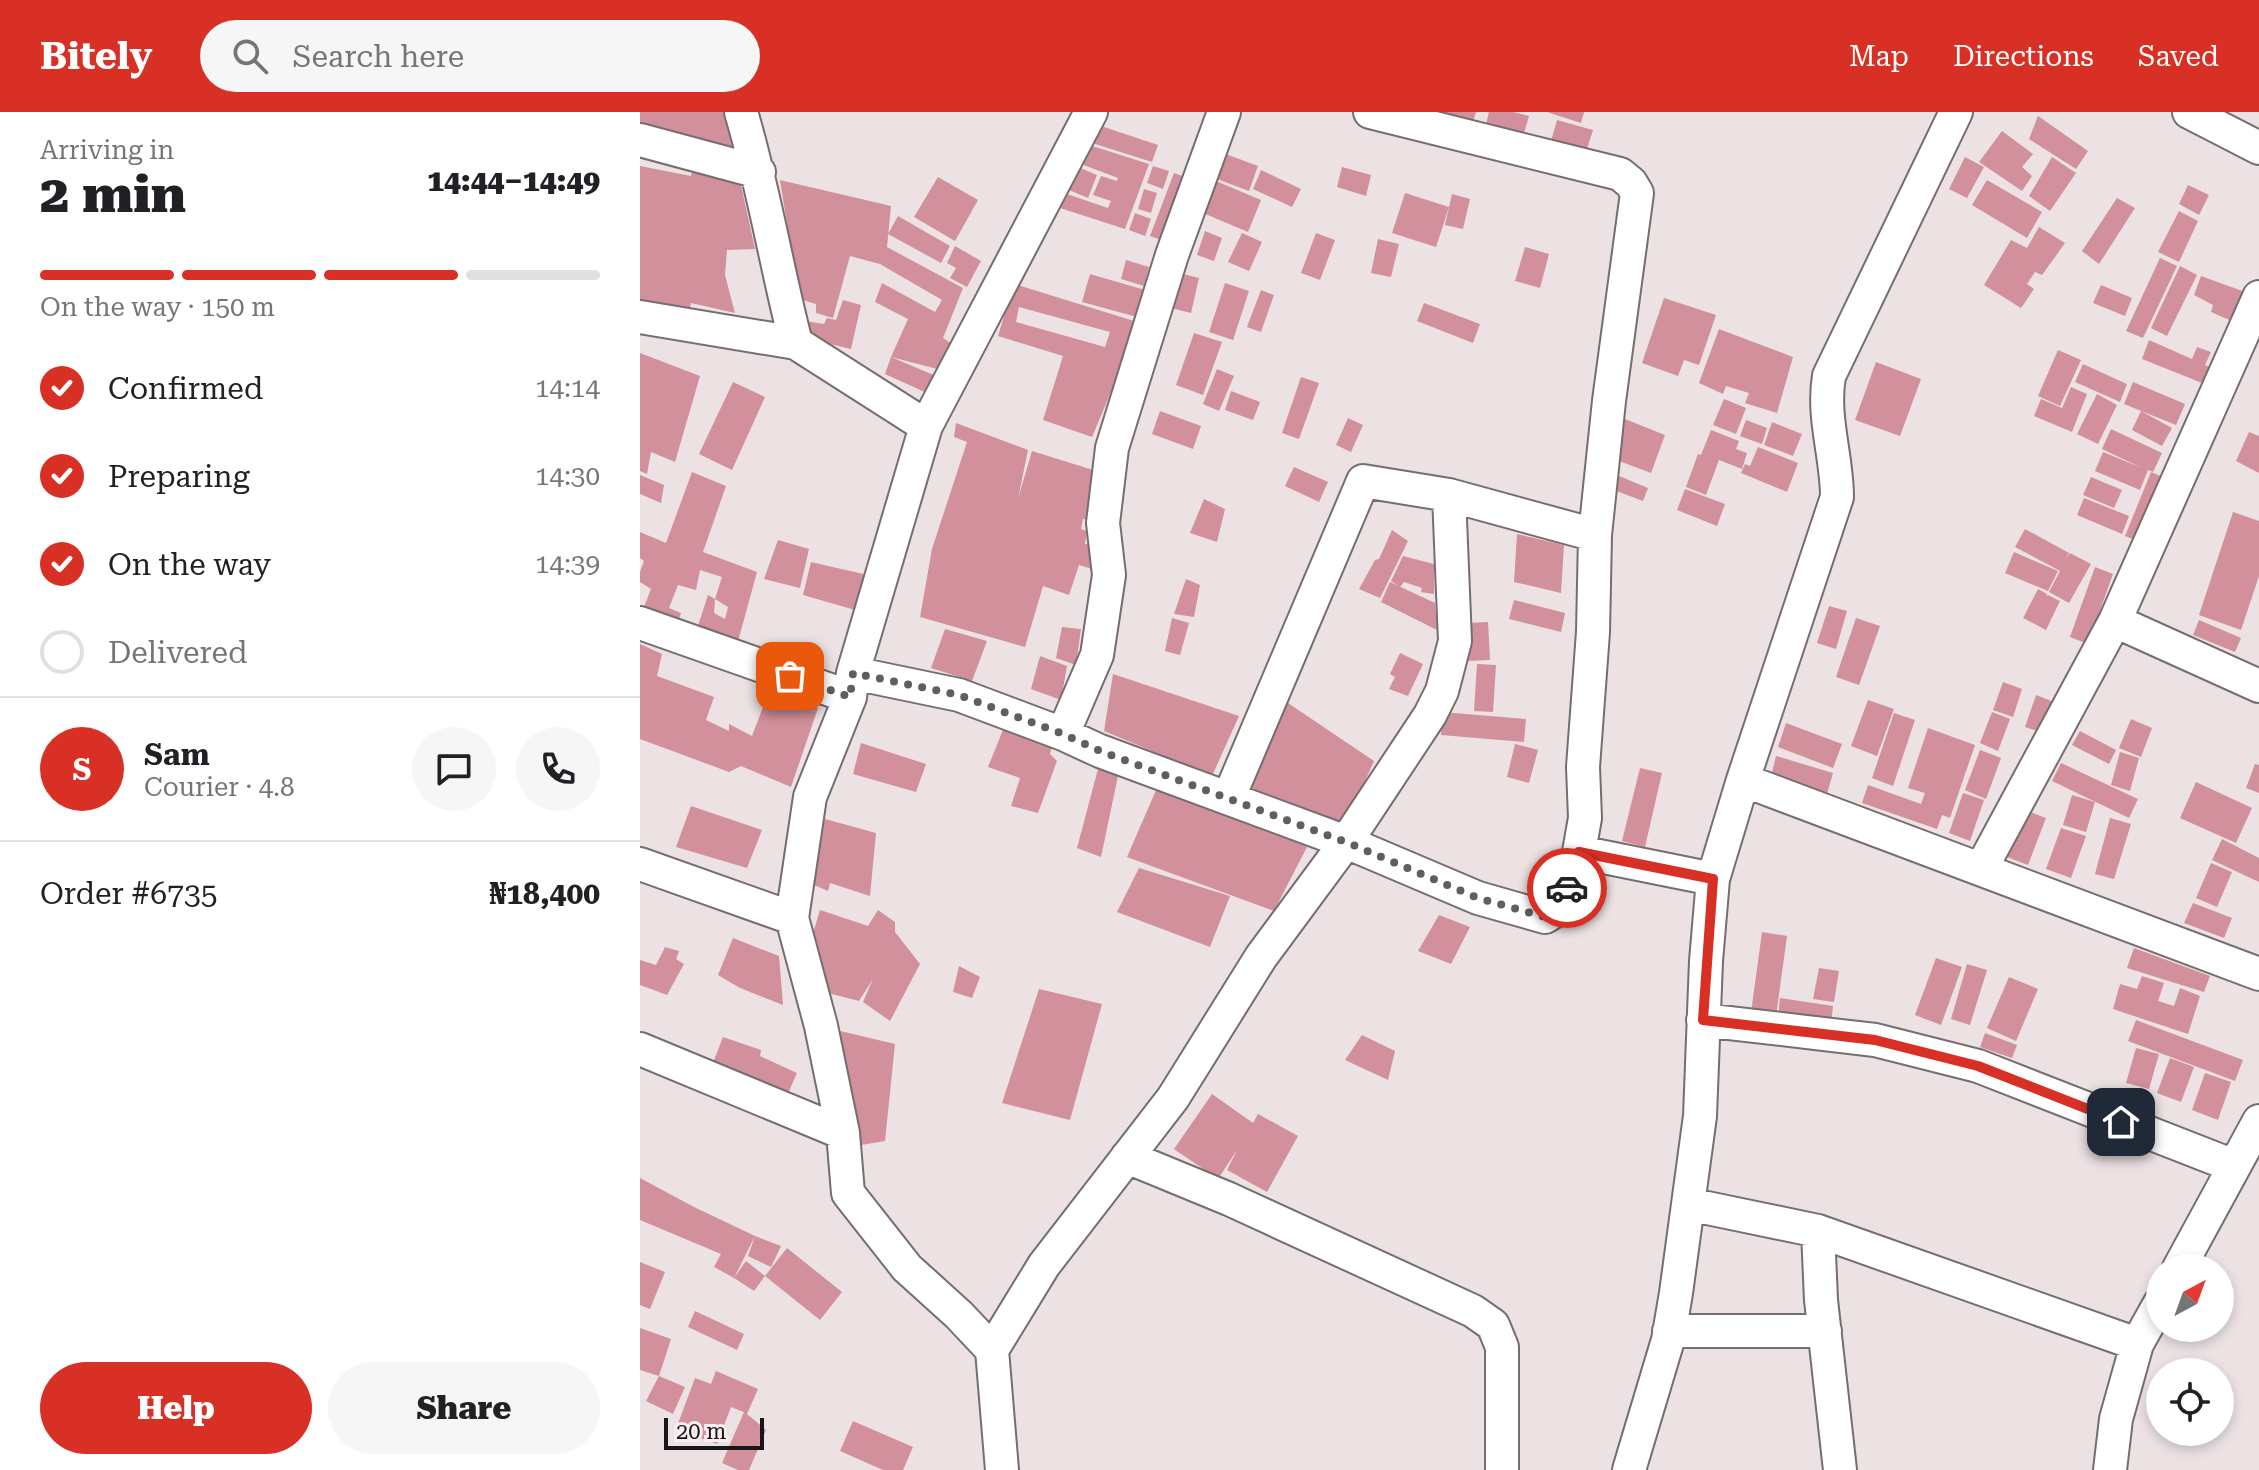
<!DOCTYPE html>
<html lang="en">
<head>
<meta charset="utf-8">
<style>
	:root { --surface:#fff; --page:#f6f6f6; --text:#202124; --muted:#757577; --line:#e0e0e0; --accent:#d93025 }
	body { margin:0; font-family:"Roboto Serif",serif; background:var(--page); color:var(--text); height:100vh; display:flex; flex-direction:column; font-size:30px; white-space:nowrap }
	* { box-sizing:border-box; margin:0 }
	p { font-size:26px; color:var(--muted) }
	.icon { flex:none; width:44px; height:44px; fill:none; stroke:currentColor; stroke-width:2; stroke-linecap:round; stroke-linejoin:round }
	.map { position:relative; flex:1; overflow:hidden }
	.details { display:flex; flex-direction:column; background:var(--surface); width:640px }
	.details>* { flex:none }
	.needle { width:52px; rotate:41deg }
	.buttons { position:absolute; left:1506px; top:1142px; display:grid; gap:16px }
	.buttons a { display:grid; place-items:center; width:88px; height:88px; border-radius:50%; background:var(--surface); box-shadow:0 4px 12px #0003; font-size:40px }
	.scale { position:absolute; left:24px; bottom:20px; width:100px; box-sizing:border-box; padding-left:8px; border:4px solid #191617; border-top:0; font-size:22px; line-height:28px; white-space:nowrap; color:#191617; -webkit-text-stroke:6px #f9eff1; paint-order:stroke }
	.pin { position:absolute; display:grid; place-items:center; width:68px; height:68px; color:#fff; margin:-34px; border-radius:16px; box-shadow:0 4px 12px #0006 }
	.courier { position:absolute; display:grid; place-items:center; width:80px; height:80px; margin:-40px; border:6px solid #d93025; border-radius:50%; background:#fff; color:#222; box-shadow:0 2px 10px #0007 }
	.summary em { font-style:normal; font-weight:800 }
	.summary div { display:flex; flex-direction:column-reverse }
	.summary { display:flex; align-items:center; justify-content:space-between; height:136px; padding:0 40px }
	h1 { font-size:52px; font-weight:800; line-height:60px }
	.bar { display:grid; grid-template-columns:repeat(4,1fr); gap:12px 8px; align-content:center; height:96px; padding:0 40px }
	.bar i { height:10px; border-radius:6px; background:var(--line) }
	.bar .current { background:var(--accent) }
	.bar p { grid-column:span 4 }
	.line { display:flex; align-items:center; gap:20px; padding:0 40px; border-top:2px solid var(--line) }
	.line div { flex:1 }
	.round { display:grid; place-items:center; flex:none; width:84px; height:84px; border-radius:42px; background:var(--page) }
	ol { padding:0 40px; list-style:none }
	li { display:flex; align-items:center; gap:24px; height:88px }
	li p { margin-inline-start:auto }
	li .icon { padding:8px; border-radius:50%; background:var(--accent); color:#fff; stroke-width:4 }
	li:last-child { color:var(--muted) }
	li i { width:44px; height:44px; border:4px solid var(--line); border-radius:50% }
	.cta { display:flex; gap:16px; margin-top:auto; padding:16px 40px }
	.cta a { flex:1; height:92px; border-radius:48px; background:var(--accent); color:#fff; font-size:32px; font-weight:800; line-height:92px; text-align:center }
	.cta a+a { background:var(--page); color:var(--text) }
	header { display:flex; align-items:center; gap:48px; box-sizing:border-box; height:112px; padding:0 40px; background:var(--accent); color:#fff }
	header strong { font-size:38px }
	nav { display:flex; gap:44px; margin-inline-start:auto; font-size:28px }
	.search { width:560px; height:72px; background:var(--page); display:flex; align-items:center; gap:20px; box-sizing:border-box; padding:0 28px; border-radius:44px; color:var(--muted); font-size:30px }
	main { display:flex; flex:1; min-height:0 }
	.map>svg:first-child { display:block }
</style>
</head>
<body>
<header>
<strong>Bitely</strong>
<div class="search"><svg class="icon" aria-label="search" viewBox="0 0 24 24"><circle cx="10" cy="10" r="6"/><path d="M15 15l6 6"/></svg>Search here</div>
<nav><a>Map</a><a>Directions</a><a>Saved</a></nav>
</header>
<main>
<section class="details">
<div class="summary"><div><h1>2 min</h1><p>Arriving in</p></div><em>14:44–14:49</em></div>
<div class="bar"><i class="current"></i><i class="current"></i><i class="current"></i><i></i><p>On the way · 150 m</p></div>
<ol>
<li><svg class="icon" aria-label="check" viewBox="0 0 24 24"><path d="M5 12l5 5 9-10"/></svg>Confirmed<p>14:14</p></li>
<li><svg class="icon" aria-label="check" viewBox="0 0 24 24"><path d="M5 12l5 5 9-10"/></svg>Preparing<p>14:30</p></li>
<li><svg class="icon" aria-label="check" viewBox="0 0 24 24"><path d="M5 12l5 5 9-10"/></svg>On the way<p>14:39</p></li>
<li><i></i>Delivered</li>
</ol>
<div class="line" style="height:144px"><b class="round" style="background:var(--accent);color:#fff">S</b><div><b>Sam</b><p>Courier · 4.8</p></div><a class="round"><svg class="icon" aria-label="chat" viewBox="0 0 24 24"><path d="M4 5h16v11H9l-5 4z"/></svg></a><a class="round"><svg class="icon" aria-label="phone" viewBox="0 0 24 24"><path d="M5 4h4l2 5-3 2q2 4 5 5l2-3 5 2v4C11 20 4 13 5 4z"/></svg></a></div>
<div class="line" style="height:104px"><div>Order #6735</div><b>₦18,400</b></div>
<div class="cta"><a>Help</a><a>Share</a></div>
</section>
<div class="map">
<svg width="1619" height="1358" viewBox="0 0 1619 1358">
	<rect width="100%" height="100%" fill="#ece2e3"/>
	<!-- building -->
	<path fill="#d1909b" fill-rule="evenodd" d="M0,0H83L98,44L0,15Z
		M784,0H836L831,16Z
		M849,0H873L889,4L880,35L843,25Z
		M907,0H944L941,11Z
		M1398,4L1448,39L1436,57L1389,27Z
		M917,8L953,18L946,40L911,29Z
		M458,13L518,33L512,50L452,31Z
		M1362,19L1393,42L1382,55L1392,64L1382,79L1339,50Z
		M449,33L509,52L485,117L420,96L427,82L468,96L471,89L453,83L461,64L477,69L478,66L441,52Z
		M583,41L618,54L609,79L574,66Z
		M1325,45L1344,55L1327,86L1309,77Z
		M1412,45L1436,61L1410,99L1389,84Z
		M0,54L51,64L52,57L99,64L115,137L87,138L85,163L95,201L51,191L49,200L0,189Z
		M513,54L529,59L523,77L507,71Z
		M438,55L457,63L448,86L429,78Z
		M702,55L731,63L726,84L697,75Z
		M621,58L661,77L652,95L613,77Z
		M534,61L550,67L527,130L510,124Z
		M298,65L338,88L315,129L274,105Z
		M140,68L251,94L247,135L323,176L303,226L312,232L301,258L251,245L296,264L289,282L245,262L251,245L268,207L235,190L242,171L295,200L302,188L240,152L210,144L193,206L176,201V192L159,187Z
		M1347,68L1402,100L1387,126L1332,93Z
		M576,69L621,88L608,120L563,101Z
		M1548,73L1569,83L1559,103L1539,92Z
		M504,77L517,81L511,101L498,97Z
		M765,81L809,95L796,135L752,121Z
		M812,82L830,87L823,117L805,113Z
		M1477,86L1495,96L1459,152L1442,139Z
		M1539,99L1558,109L1539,150L1518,140Z
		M495,101L511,107L505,124L489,118Z
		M258,104L310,134L301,151L248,122Z
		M1399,115L1425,131L1402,163L1395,160L1387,172L1394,177L1381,196L1344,173L1371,128L1387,136Z
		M565,119L582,126L574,149L557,143Z
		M602,121L622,130L609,159L588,150Z
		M676,121L695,128L680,168L661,161Z
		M738,127L759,132L751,165L731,161Z
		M315,134L341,149L327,175L310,166L316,156L307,151Z
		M885,135L909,142L900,176L875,169Z
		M1520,146L1537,154L1503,226L1486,219Z
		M486,148L509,155L504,174L481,167Z
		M1540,154L1557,163L1527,224L1511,216Z
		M539,161L559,166L551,201L531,196Z
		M450,162L505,178L497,205L442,190Z
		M1561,164L1605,180L1594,210L1571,200L1573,193L1554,183Z
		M585,171L609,179L593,228L569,220Z
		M374,172L494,209L479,261L452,325L403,308L423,244L358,224ZM379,195L470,220L465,235L376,210Z
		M1461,173L1492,186L1485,204L1453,191Z
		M621,178L634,183L621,220L607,215Z
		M1024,186L1076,203L1059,253L1044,248L1038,264L1002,251Z
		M203,188L221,193L211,237L165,226V209L184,212L187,206L196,208Z
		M784,191L840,212L833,231L777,209Z
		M1079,217L1153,245L1137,301L1105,291L1109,281L1086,274L1083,282L1059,271Z
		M554,221L582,230L563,283L536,273Z
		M1509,228L1552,247L1557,235L1571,240L1565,253L1574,257L1567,273L1502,247Z
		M1418,238L1441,248L1420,294L1398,284Z
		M0,241L60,264L35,350L11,340L7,362L0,359Z
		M1236,250L1281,267L1260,324L1215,308Z
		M1443,252L1487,272L1480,290L1435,270Z
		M577,257L594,264L579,299L563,292Z
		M661,265L679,271L659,327L642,321Z
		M93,270L125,285L92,358L59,342Z
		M1493,270L1545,292L1536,313L1484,292Z
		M1431,275L1447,282L1432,320L1394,304L1401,287L1422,296Z
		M591,279L620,290L613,308L585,298Z
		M1457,282L1477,293L1458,332L1437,322Z
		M1084,287L1106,296L1096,322L1073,313Z
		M520,299L561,314L553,337L512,322Z
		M1501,299L1532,316L1522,334L1492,318Z
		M708,306L723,313L711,340L696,333Z
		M985,307L1025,323L1011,361L971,346Z
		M1106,308L1127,316L1122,332L1100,324Z
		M1132,310L1162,322L1153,344L1124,333Z
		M316,311L388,338L378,387L392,339L453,358L451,408L443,407L441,417L447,419L445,432L458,433L452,457L439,453L429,483L403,474L385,535L280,505L292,437L327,330L314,325Z
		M1471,317L1522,341L1513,360L1508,358L1500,378L1455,359L1463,340L1502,356L1462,337Z
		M1071,318L1099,329L1096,337L1107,341L1102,357L1079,348L1066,383L1046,375L1058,342L1061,343Z
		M1609,320L1619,324V361L1596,349Z
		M1118,335L1158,351L1147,380L1101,361L1105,352L1110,354Z
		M654,355L688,370L679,390L645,374Z
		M52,360L86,374L63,440L117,460L97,533L55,523L68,483L75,487L74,501L85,507L88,495L75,487L82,465L60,458L56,478L38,473L29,496L41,501L37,513L2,500L11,477L0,470V460L4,449L0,446V420L26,431Z
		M1511,360L1525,366L1498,429L1485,424Z
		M972,361L1008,376L1003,389L966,375Z
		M0,363L24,373L21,391L0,382Z
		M1451,365L1482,378L1474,396L1443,383Z
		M1045,377L1085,392L1077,414L1037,398Z
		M1444,386L1489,404L1482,422L1437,403Z
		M564,387L585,397L577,430L550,421Z
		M1593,400L1619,409V464L1601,518L1559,503Z
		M1385,417L1429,441L1425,448L1430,441L1451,452L1429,491L1409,480L1420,459L1422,460L1375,435Z
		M752,418L768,429L740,486L719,477L735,448L739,447Z
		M877,422L924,433L921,481L874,470Z
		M138,428L169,437L160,476L124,467Z
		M1374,440L1418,459L1408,479L1365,461Z
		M763,444L794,452V482L781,480L782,476L764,470L760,475L751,469Z
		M171,450L232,464L222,500L163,483Z
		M1455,455L1473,462L1448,532L1430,525Z
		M546,467L560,473L554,505L534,502Z
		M750,470L795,491L797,518L741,490Z
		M1398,477L1407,482L1406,484L1408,483L1420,489L1406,518L1383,506Z
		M874,488L925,501L921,520L869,507Z
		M1189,494L1207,499L1196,537L1177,531Z
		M532,506L549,511L540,543L525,539Z
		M1216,506L1240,514L1219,573L1196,565Z
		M1559,508L1601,526L1595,540L1553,523Z
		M848,510L850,548L827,549L825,511Z
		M422,515L441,517L436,553L416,546Z
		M305,517L347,529L332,569L291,556Z
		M0,532L22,542L17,564L74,585L66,608L89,619V612L112,624L129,579L178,596L151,675L101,654L89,660L0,627Z
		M760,541L783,552L768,584L749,577L755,565L750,562Z
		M400,544L427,554L421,588L391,577Z
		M837,552L856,553L853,600L834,599Z
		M473,562L599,604L572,664L464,619Z
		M1363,570L1382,577L1373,605L1353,598Z
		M1396,583L1414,590L1403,621L1385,615Z
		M1228,588L1254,597L1237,644L1211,634Z
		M645,589L734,649L706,712L603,678Z
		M802,600L886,607L884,630L801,623Z
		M1352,600L1370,607L1358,639L1340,631Z
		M1254,601L1275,608L1253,674L1232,666Z
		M1491,607L1512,616L1501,645L1479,636Z
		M367,608L414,629L410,642L417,649L398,701L371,694L380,666L348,655Z
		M1146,611L1202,632L1193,656L1138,635Z
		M1288,616L1335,633L1310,706L1302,703L1297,717L1222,691L1228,673L1281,692L1285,681L1268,676Z
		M1440,619L1476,638L1469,652L1432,633Z
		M221,631L286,652L276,680L213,662Z
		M875,632L898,638L889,671L867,665Z
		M1340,638L1361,646L1346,687L1325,678Z
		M1480,640L1499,646L1490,679L1471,673Z
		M1136,644L1193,661L1187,682L1131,665Z
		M1421,651L1498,687L1489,706L1412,669Z
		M1615,652L1619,653V681L1606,676Z
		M1000,656L1022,661L1005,735L982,729Z
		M458,657L478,664L461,745L437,736Z
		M1556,670L1612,696L1596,731L1540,706Z
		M517,676L547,681L667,735L634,799L487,745Z
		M1323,681L1344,688L1330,729L1309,721Z
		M1432,683L1455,690L1446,720L1423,713Z
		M51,694L122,718L107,756L36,735Z
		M1385,698L1406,706L1388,753L1367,745Z
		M1470,706L1491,712L1474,767L1455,762Z
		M185,707L236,721L230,784L190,771L188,779L167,770Z
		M1421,716L1446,724L1431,766L1406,757Z
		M1582,727L1619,746V770L1572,748Z
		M1571,751L1592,760L1577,795L1556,786Z
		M499,756L590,784L570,835L477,800Z
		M1553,791L1592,806L1584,826L1544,811Z
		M180,798L228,814L238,798L255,810V820L280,852L250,909L223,890L233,867L219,889L188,881L171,828Z
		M799,803L830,815L811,852L778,839Z
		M1122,820L1147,824L1136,904L1111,901Z
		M93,826L139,844L143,893L100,876L78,863Z
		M25,835L39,839L36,847L44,852L27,883L0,873V848L16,853Z
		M1494,836L1570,864L1564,880L1487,856Z
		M1296,846L1322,855L1301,913L1275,903Z
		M1327,852L1347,858L1330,913L1311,907Z
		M319,854L340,865L332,886L313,880Z
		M1179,856L1199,859L1194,890L1173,887Z
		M1502,864L1524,871L1518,889L1534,894L1540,876L1560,884L1548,922L1473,897L1480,872L1497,877Z
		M1369,865L1398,877L1376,929L1347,916Z
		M399,877L462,892L430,1008L362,991Z
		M1140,886L1193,894L1191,913L1138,905Z
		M1496,908L1603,948L1595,969L1488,929Z
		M196,918L255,932L245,1029L221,1033Z
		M1345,921L1377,933L1372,946L1340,935Z
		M722,923L755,939L748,968L705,948Z
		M83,925L121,938L120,944L157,961L146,986L71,956Z
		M1496,936L1519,942L1509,977L1486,971Z
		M1530,946L1554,955L1541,990L1517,981Z
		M1565,961L1591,970L1578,1008L1552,998Z
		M572,982L613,1011L618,1002L658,1024L627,1080L587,1058L597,1038L578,1067L534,1037Z
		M0,1066L54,1095L115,1124L94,1166L74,1155L81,1142L0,1108Z
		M115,1124L141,1134L131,1155L108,1144Z
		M147,1136L202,1180L180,1208L125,1164L114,1179L94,1166L106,1149L125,1164Z
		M0,1150L25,1160L10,1197L0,1193Z
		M55,1199L104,1222L97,1238L48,1215Z
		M0,1216L31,1227L19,1264L0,1258Z
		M76,1259L118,1277L107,1302L126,1318L109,1358H98L82,1351L104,1300L91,1295L77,1332L36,1317L55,1266L71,1272Z
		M19,1264L45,1275L33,1302L6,1289Z
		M213,1309L273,1335L263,1358H243L200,1339Z"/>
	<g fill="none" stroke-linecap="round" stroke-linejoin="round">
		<defs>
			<path id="minor" d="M101,0C124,76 136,154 156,231
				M1549,0L1619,36
				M0,28L119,60
				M0,205L156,231L286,314
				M1475,509L1619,574
				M0,511L210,585
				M213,561L319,583L423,622L460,639L706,730L838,786L905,805L916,798L926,780L939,740L945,706L943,655L953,520L955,423L969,289L997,81L991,71L980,62L730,0
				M423,622L457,543L469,463L463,411L472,336L532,143L584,0
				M1103,668L1619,862
				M589,685L723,369L809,383L955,423
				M939,740L1073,767
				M0,752L152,806
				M1341,757L1475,509L1619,185
				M1063,908L1235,928L1338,954L1594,1054
				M0,937L203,1021
				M487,1045L589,1087L833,1199L853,1213L862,1235V1358
				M1048,1092L1178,1119L1497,1232
				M1178,1119L1181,1188L1200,1358
				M1539,1156L1619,1009
				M1029,1219H1185
				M352,1238L404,1153L533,986L621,845L706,730L790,603L802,579L815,529L809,383
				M362,1358L352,1238L319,1203L267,1156L208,1081L203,1021L181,914L152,806L170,685L210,585L213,561L286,314L451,0
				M989,1358L1028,1228L1036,1181L1060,1004L1066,849L1073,767L1103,668L1197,385C1197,344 1182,306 1189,264L1316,0
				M1470,1358L1476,1307L1497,1232L1520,1191"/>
		</defs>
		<!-- minor casing -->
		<use href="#minor" stroke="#756d6e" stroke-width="36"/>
		<!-- minor -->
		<use href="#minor" stroke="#fff" stroke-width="32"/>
	</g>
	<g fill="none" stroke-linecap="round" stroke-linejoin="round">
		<!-- done -->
		<path stroke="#635d5e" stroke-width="8" stroke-dasharray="0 14.4" d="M150,564L210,585L213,561L319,583L423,622L460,639L706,730L838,786L905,805L916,798L927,776"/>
		<!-- route -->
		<path stroke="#d93025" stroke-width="10" d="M927,776L939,740L1073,767L1063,908L1235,928L1338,954L1481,1010"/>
	</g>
</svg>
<div class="buttons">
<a><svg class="needle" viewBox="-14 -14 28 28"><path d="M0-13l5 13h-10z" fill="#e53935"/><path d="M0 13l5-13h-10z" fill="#757577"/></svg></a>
<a><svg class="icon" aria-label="locate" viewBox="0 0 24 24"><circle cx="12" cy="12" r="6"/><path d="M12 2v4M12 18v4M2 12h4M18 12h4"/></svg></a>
</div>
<div class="scale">20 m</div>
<div class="pin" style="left:150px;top:564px;background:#ea580c"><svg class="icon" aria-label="bag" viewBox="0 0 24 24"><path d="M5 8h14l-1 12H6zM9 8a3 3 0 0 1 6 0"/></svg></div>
<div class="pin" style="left:1481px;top:1010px;background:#1f2937"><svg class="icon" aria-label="home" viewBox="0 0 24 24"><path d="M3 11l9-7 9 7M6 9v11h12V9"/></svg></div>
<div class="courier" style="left:927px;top:776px"><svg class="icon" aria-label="car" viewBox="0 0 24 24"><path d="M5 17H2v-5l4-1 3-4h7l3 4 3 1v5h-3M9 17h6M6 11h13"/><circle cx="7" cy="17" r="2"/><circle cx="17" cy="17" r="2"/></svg></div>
</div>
</main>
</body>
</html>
